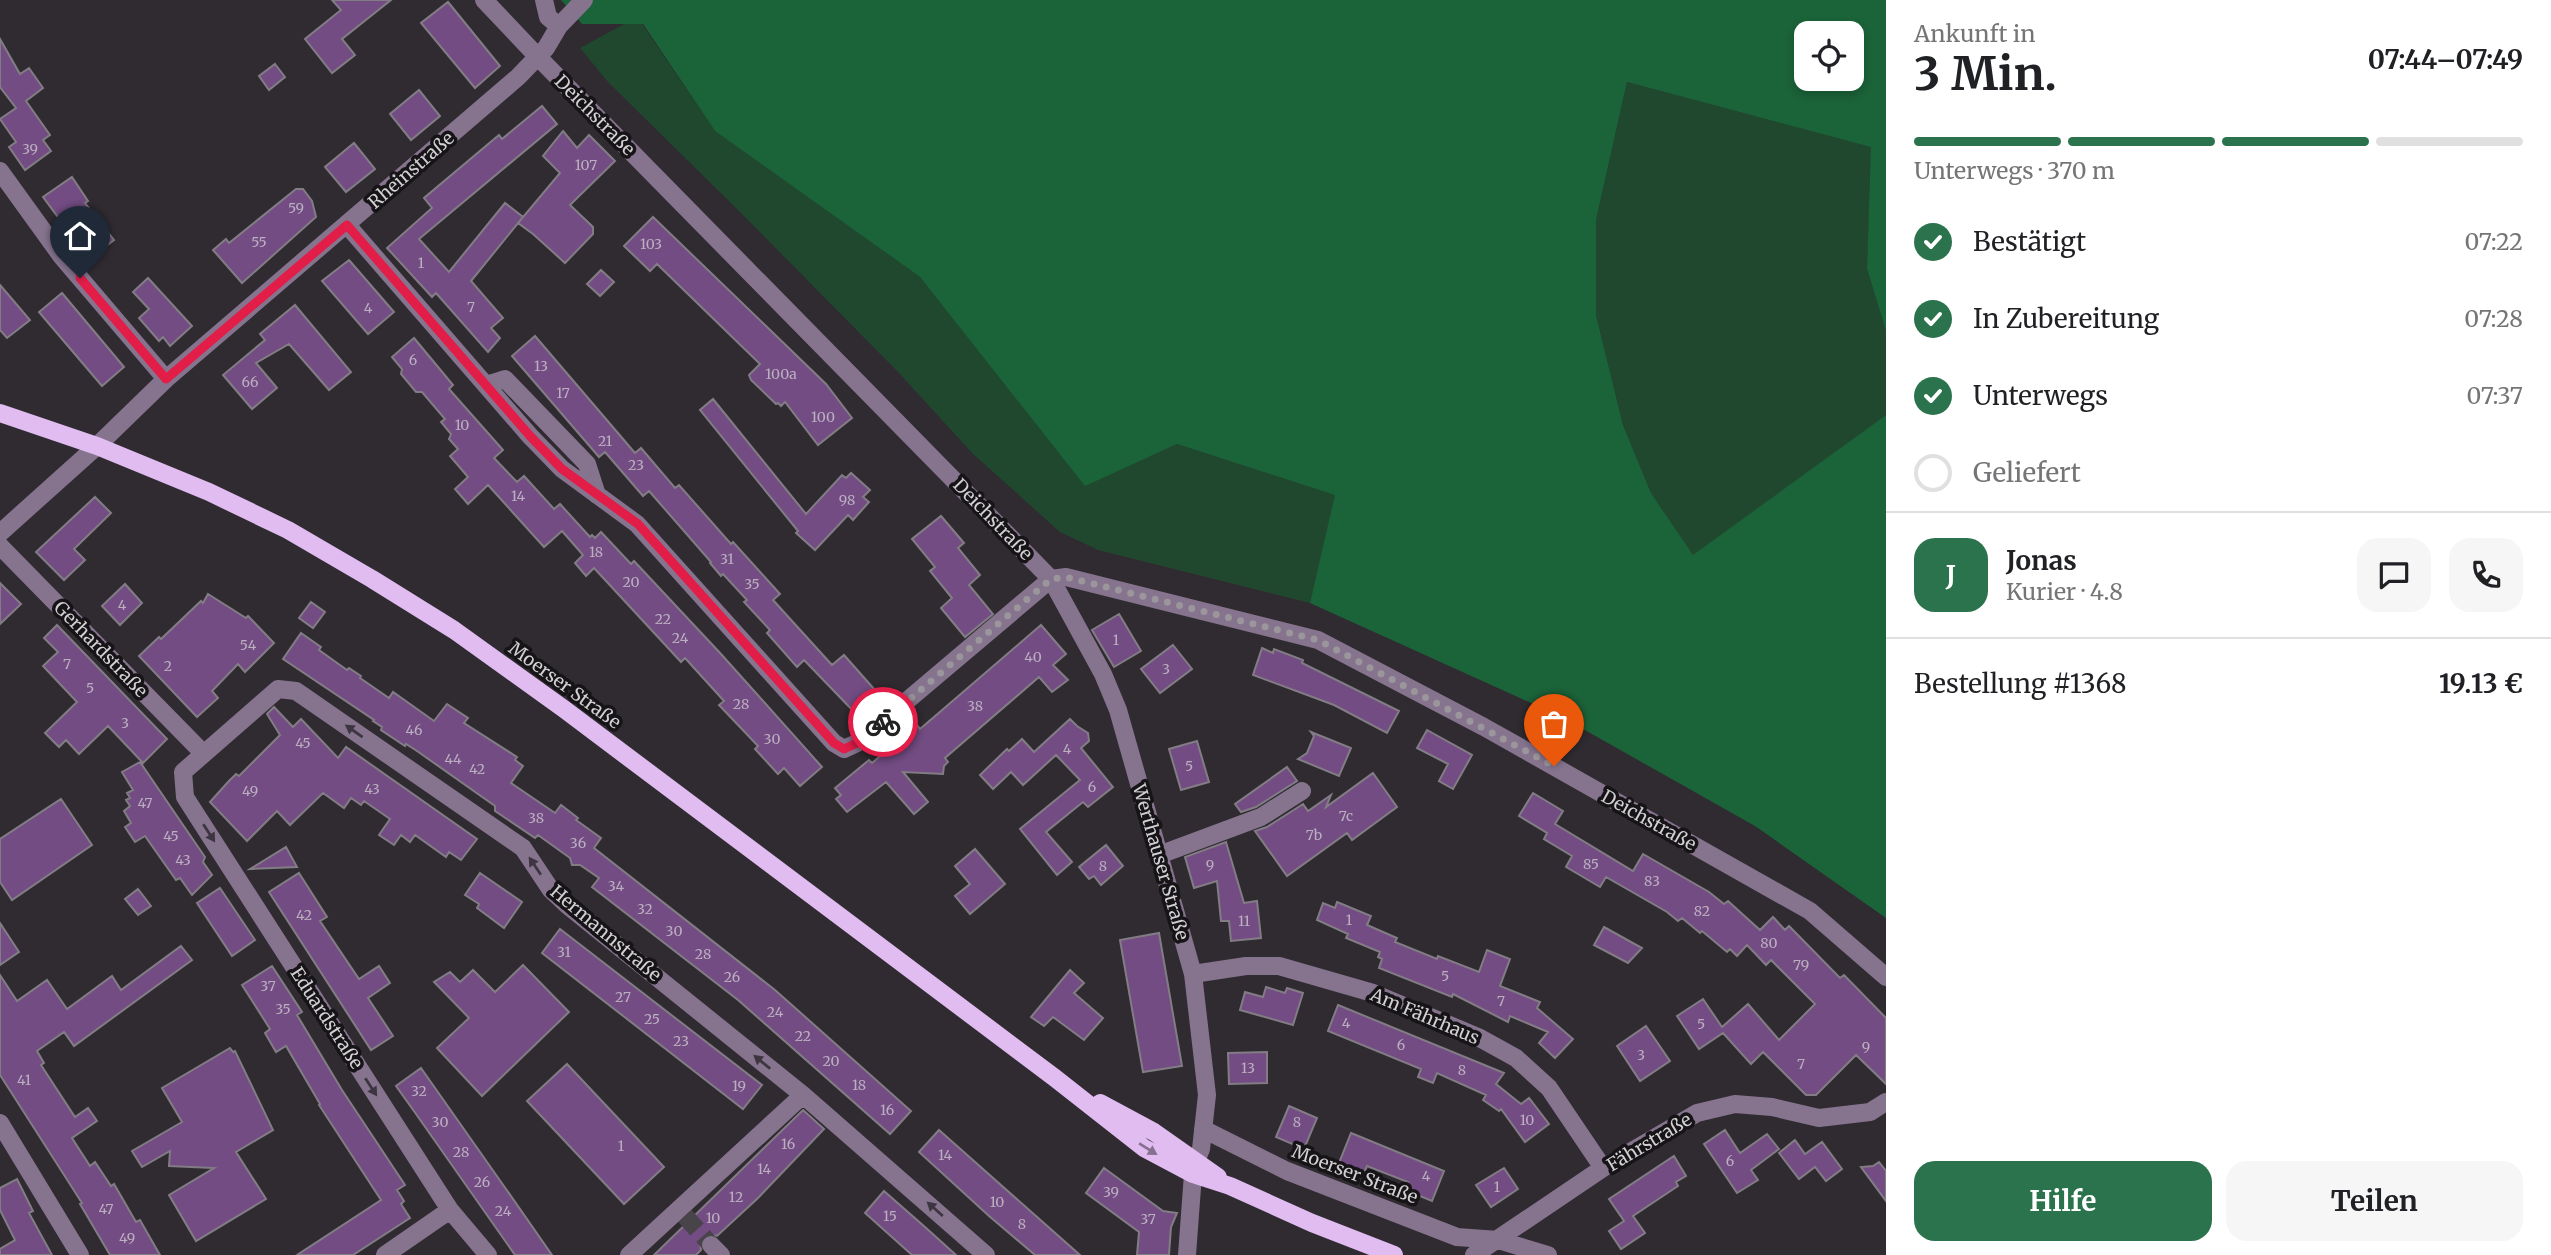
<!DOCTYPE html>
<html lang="de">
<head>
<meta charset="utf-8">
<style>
	:root { --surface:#fff; --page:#f6f6f6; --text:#202124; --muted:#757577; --line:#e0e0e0; --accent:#2b734d }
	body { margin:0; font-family:Merriweather,serif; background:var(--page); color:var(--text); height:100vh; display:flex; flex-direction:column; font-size:26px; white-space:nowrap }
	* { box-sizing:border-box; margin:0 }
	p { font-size:23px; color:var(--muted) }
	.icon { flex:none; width:38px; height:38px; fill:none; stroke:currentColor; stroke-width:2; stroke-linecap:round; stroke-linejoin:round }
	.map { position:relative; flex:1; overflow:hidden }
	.details { display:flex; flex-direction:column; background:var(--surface); width:665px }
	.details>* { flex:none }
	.fabs { position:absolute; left:1794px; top:21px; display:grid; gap:14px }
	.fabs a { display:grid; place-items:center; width:70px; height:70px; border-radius:14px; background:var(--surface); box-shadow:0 4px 10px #0003; font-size:35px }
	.pin { position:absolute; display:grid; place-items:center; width:60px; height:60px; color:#fff; margin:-72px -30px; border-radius:50% 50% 50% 0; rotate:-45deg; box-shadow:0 0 7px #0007 }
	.pin .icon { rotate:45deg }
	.courier { position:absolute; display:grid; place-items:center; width:70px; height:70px; margin:-35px; border:5px solid #e11d48; border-radius:50%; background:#fff; color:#222; box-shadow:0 2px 9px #0007 }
	.headline em { font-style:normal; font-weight:700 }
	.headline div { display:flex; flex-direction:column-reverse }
	.headline { display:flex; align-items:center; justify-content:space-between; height:119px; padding:0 28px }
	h1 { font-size:46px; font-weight:700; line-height:52px }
	.bar { display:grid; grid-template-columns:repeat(4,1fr); gap:10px 7px; align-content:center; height:84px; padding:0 28px }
	.bar i { height:9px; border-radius:5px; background:var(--line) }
	.bar .current { background:var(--accent) }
	.bar p { grid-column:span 4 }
	.line { display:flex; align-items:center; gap:18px; padding:0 28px; border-top:2px solid var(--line) }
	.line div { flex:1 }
	.round { display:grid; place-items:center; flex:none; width:74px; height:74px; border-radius:21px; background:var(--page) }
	ol { padding:0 28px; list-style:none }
	li { display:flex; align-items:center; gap:21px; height:77px }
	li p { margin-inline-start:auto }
	li .icon { padding:7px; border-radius:50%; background:var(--accent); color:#fff; stroke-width:4 }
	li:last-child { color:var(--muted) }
	li i { width:38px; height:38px; border:4px solid var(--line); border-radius:50% }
	.primary-button { display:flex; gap:14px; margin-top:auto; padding:14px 28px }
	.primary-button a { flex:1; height:80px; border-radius:21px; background:var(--accent); color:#fff; font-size:28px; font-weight:700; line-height:80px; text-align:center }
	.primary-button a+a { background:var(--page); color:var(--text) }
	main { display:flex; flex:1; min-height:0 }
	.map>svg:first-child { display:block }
</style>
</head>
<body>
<main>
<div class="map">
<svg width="1886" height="1255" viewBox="0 0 1886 1255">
	<rect width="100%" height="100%" fill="#2f2b31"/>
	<!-- green -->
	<path fill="#20482e" d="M624,24H642L715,131L920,277L1085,485L1177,444L1336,495L1310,603L1098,550L1060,532L973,454L899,373L741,213L608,82L580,48Z
		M1627,82L1872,147L1867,269L1886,331V415L1693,556L1651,493L1623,425L1596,315V220Z"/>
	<!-- forest -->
	<path fill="#1b6339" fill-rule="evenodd" d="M561,0H1886V331L1867,269L1871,147L1627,82L1596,220V315L1623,425L1651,493L1693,555L1886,415V918L1755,826L1560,716L1310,603L1335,495L1177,444L1085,486L920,277L715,131L643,24H582ZM1806,33H1852V79H1806Z"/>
	<!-- building -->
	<path fill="#734c83" stroke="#827d84" stroke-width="2" d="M332,0H391L342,39L355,55L332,73L305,39L341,10Z
		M448,2L500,66L475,88L421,23Z
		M0,39L20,74L29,68L43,88L26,101L50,135L43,140L51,151L25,170L9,147L16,142L0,119L16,108L0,87Z
		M275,64L285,77L269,90L259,76Z
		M419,90L440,116L411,140L390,114Z
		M542,106L557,124L419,239L449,272L505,203L523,217L471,281L503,318L491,328L500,338L488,352L436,293L432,297L387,248L432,208L424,198L499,135L502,139Z
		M563,131L577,148L589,135L615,161L570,205L593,227V234L565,263L533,234L518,223L560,173L543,156Z
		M354,143L375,169L346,192L325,167Z
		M72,177L88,201L85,203L114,240L89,259L43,197Z
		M296,189H303L312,201L316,217L242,283L213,250L226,239L229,243Z
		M653,217L826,384L852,418L818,445L785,402L781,406L778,403L776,404L751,380L749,375L760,364L657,264L650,271L624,246Z
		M349,260L394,312L368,334L322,281Z
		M601,270L614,282L600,296L587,284Z
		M148,278L192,326L170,346L163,337L159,341L139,318L149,309L133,292Z
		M0,285L30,320L7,338L0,330Z
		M62,293L124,367L102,386L39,312Z
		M295,305L351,372L329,390L289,344L256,363L277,388L252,409L223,375L265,340L260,334Z
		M535,336L635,453L641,448L675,488L679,485L731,544L733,542L780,594L773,600L832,665L844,655L882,698L860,718L804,660L797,667L767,633L770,630L744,602L747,600L723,574L721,576L710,563L711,562L649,491L643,496L605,452L599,457L512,356Z
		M414,338L453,385L449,389L503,450L494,458L517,482L524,476L554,509L560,504L590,537L592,535L595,538L601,532L631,564L634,561L721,654L822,767L800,786L784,768L778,774L755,749L758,746L719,705L724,701L685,658L681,662L594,568L586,576L575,563L583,555L562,531L544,547L488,485L468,504L455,489L468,477L450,456L458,449L449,439L451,434L441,422L445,419L422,392H416L401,374L402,369L392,357Z
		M713,399L806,514L842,475L846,478L851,473L870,490L863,497L869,502L853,520L848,515L815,550L796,533L798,531L700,410Z
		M95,497L111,513L74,549L85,560L64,580L36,552Z
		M941,516L964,543L958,548L980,575L969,585L993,614L965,637L941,608L952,598L930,571L935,567L912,539Z
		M0,583L21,604L0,624Z
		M125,584L142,603L120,625L102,606Z
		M208,594L246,618L248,616L274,643L245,672L238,664L212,691L218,698L197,717L139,656L159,637L161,639L201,601L203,603Z
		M311,602L325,612L313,628L299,618Z
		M1119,614L1141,651L1114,667L1092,630Z
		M57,625L167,739L143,763L108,726L79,754L66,740L59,747L45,733L77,702L43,666L58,652L44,638Z
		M1041,625L1066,654L1053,665L1068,680L1052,692L1039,677L945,758L948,762L944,766L943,774L903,772L928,802L914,814L886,782L847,812L836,799L841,795L835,788L869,760L872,763L917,725L920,729Z
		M301,633L321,647L319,650L347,670L349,668L361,676L360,678L389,698L393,692L434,721L447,704L468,718L464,723L517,757L515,760L523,766L511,783L555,813L561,805L578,818L576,820L601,838L594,848L775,990L911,1111L890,1134L738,1000L592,887L599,878L580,865H572L570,858L538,835L535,838L495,811V806L417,751L406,744L405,746L381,730L382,727L373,721L374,720L283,659Z
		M1173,645L1192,669L1160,693L1141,669Z
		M1262,648L1273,653L1274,649L1303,660L1302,663L1399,711L1387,733L1334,705L1253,675Z
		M274,707L293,727L301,719L338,758L346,747L477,839L461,860L449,852L446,857L415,835L410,842L401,835L394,845L379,835L390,819L364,801L361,805L351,798L344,808L323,793L290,825L277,811L247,841L210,802L228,782L236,774L239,776L280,735L267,714Z
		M1070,719L1077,726L1088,733L1089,741L1081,748L1113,787L1088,807L1083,802L1046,832L1072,862L1057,875L1020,829L1080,780L1056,755L1023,785L1011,772L993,789L980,775L1007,749L1009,751L1022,739L1034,752Z
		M1427,730L1472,755L1453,789L1439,781L1448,764L1417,748Z
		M1311,732L1351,748L1339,776L1298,759L1307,753L1314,736Z
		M1197,741L1209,782L1181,790L1169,749Z
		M140,762L205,857L203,862L212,875L192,895L180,878L176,880L145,836L135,842L125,827L131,823L124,811L130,806L126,800L130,798L127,793L133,790L122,772Z
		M1287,767L1297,781L1256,807L1241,812L1235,804Z
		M1373,773L1397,807L1352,840L1347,833L1287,876L1255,831L1267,827L1303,804L1308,811L1331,795L1326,807Z
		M1533,793L1563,811L1555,824L1633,871L1643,854L1709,892L1724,904L1728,901L1760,930L1773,917L1785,930L1789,926L1840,978L1844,975L1886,1018V1084L1856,1055L1816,1095H1806L1763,1052L1751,1064L1723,1033L1699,1049L1677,1016L1703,999L1722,1027L1748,1004L1779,1040L1815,1004L1771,960L1766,965L1747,945L1737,956L1730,949L1727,952L1702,931L1700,933L1682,918L1678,921L1667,912L1606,877L1600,887L1566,867L1572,856L1544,839L1547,833L1519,816Z
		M61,799L92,845L12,900L0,882V839Z
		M1226,842L1244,903L1257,901L1261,938L1231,941L1229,921H1221L1217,881L1194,888L1185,857Z
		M1106,845L1123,866L1101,885L1094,876L1089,879L1079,867Z
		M286,847L297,867L250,869Z
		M975,849L1005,884L970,914L955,896L970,884L955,866Z
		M299,873L327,917L320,921L359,979L379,966L390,983L368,998L393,1036L371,1050L269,892Z
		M480,873L522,902L504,928L477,908L479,904L465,895Z
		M220,888L255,940L232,956L197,903Z
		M138,889L151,906L138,915L125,899Z
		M1337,902L1371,916L1367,925L1397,938L1395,942L1437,959L1438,956L1479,972L1487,950L1510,959L1500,986L1540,1002L1537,1008L1573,1039L1555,1058L1539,1043L1548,1032L1510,1016L1508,1022L1453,994L1452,997L1379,968L1382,959L1378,957L1380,952L1346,938L1348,934L1317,920L1323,903L1335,908Z
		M0,923L19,952L0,965Z
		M1604,927L1642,948L1628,963L1594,945Z
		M560,929L762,1085L743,1109L542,953Z
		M1159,933L1182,1066L1143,1072L1120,940Z
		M181,946L192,960L74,1046L64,1032L37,1051L44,1063L41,1065L75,1117L88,1108L97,1121L72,1138L90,1166L95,1162L111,1186L114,1184L136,1222L140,1220L160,1255H110L80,1204L82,1203L0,1075V975L17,1001L47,980L67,1009L112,976L121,990Z
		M523,965L569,1012L482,1096L437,1048L469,1018L434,982L450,972L460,982L473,970L495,992Z
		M272,966L302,1012L297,1015L342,1090L405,1185L397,1190L404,1201L401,1204L410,1218L353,1255H297L381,1200L319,1105L320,1104L286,1046L276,1052L265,1033L270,1029L242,985Z
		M1070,970L1084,983L1074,993L1103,1018L1084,1040L1053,1017L1044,1026L1031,1017Z
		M1266,987L1285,993L1287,988L1303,993L1293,1025L1240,1010L1245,992L1263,997Z
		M1338,1005L1504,1073L1496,1084L1521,1104L1529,1098L1549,1124L1525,1142L1501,1109L1499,1111L1483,1100L1486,1095L1437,1073L1433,1083L1418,1077L1421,1069L1328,1031Z
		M1646,1026L1670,1061L1640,1081L1617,1046Z
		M230,1048L233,1052L235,1051L273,1130L236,1152L266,1199L196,1241L169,1195L214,1168L169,1166L170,1151L142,1167L132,1151L182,1122L162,1088Z
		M1267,1052V1083L1229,1084L1228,1053Z
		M567,1064L664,1167L624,1204L527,1101Z
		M421,1068L506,1189L552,1255H515L416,1114L396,1086Z
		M1289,1106L1317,1118L1304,1149L1276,1137Z
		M803,1110L824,1129L758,1198L717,1236L709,1234L704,1237L700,1243L701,1250L696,1255H654Z
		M939,1130L1045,1224L1080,1255H1035L989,1216L919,1152Z
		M1725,1130L1740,1153L1767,1134L1779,1149L1751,1170L1758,1180L1737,1193L1704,1144Z
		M1351,1133L1444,1171L1432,1201L1405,1190L1408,1182L1367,1166L1364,1173L1339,1163Z
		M1795,1140L1805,1154L1822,1142L1842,1169L1826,1181L1815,1167L1799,1179L1779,1153Z
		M1674,1156L1686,1176L1676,1182L1678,1186L1633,1216L1645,1233L1621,1249L1609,1231L1624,1221L1609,1199Z
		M1879,1162L1886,1171V1201L1861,1167L1873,1166Z
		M1104,1168L1163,1211L1177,1213L1171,1227L1169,1255H1137L1139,1232L1086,1193Z
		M1504,1168L1518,1189L1491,1207L1476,1185Z
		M17,1179L33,1211L29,1213L52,1255H0V1249L15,1240L0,1210V1188Z
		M884,1191L925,1227L956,1255H912L865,1213Z"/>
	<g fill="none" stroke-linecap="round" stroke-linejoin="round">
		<!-- minor-tunnel -->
		<path stroke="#484449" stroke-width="18" stroke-dasharray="18 9" stroke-linecap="butt" d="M685,1216L711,1245"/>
		<!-- minor -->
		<path stroke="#86748e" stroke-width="18" d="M484,0L538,57L1051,579L1066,577L1318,640L1484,727L1810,911L1886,977
			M544,0L548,17L559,26
			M0,171L62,257L166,379
			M347,225L530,436L562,469L637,524L834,743L844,749L857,743L1051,579L1103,674L1118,710L1193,974L1207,1095L1201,1149L1196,1161
			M486,385L505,379L587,464L597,495
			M0,533L97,446L166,379L518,77L546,48L559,26L584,0
			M0,546L203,753
			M1159,855L1261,817L1302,791
			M1193,974L1246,966H1279L1373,993L1478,1037L1516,1058L1549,1088L1603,1168
			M0,1123L80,1255
			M1203,1129L1287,1171L1457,1237L1498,1240L1548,1255
			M711,1245L721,1255
			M385,1255L450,1210
			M488,1255L450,1210L185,797L183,772L278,689L296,691L523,848L551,890L567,905L803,1095L986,1255
			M629,1255L803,1095
			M1187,1255L1193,1174
			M1474,1255L1603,1168L1697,1113L1735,1104L1772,1107L1819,1118L1870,1112L1886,1102"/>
		<!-- major -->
		<path stroke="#e1bcf1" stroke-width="18" d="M0,413L97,446L209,492L288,530L372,579L454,630L564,709L1055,1078L1144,1148L1193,1174L1230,1186L1312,1223L1394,1255
			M1100,1103L1154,1132L1218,1177"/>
	</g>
	<!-- one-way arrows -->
	<defs><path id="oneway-solid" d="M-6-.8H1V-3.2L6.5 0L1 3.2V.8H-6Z" transform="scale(1.75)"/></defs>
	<g fill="#3d3641">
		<use href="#oneway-solid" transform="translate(354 731) rotate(-145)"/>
		<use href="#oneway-solid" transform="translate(209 833) rotate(57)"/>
		<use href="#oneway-solid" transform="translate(535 866) rotate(-124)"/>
		<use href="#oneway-solid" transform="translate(762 1062) rotate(-141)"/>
		<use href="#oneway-solid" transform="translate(371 1087) rotate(57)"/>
		<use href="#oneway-solid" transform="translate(935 1209) rotate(-138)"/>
	</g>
	<use fill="#86708f" href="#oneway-solid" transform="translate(1148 1149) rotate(32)"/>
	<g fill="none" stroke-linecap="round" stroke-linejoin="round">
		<!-- done -->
		<path stroke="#9a969b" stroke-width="7" stroke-dasharray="0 12.6" d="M883,722L1051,579L1066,577L1318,640L1554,766"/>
		<!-- route -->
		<path stroke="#e11d48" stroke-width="9" d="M80,278L166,379L347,225L530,436L562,469L638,524L834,743L844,749L857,743L883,722"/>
	</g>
	<g text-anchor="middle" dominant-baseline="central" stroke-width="7" stroke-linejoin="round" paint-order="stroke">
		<!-- number labels -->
		<g font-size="14" fill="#bbafc0">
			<text x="30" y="149">39</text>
			<text x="586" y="165">107</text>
			<text x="296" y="208">59</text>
			<text x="259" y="242">55</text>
			<text x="651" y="244">103</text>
			<text x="421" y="263">1</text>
			<text x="471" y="307">7</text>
			<text x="368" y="308">4</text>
			<text x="413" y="360">6</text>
			<text x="541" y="366">13</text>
			<text x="781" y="374">100a</text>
			<text x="250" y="382">66</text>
			<text x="563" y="393">17</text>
			<text x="823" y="417">100</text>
			<text x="462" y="425">10</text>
			<text x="605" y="441">21</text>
			<text x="636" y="465">23</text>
			<text x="518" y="496">14</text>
			<text x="847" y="500">98</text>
			<text x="596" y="552">18</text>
			<text x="727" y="559">31</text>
			<text x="631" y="582">20</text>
			<text x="752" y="584">35</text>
			<text x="122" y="605">4</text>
			<text x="663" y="619">22</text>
			<text x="680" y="638">24</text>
			<text x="1116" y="640">1</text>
			<text x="248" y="645">54</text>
			<text x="1033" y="657">40</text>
			<text x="67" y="664">7</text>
			<text x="168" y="666">2</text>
			<text x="1166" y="669">3</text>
			<text x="90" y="688">5</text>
			<text x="741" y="704">28</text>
			<text x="975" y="706">38</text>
			<text x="125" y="723">3</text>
			<text x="414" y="730">46</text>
			<text x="772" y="739">30</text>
			<text x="303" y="743">45</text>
			<text x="1067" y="749">4</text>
			<text x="453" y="759">44</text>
			<text x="1189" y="766">5</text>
			<text x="477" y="769">42</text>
			<text x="1092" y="787">6</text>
			<text x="372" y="789">43</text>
			<text x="250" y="791">49</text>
			<text x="145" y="803">47</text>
			<text x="1346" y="816">7c</text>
			<text x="536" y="818">38</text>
			<text x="1314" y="835">7b</text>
			<text x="171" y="836">45</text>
			<text x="578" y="843">36</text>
			<text x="183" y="860">43</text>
			<text x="1591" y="864">85</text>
			<text x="1210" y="865">9</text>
			<text x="1103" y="866">8</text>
			<text x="1652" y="881">83</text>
			<text x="616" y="886">34</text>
			<text x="645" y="909">32</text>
			<text x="1702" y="911">82</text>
			<text x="304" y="915">42</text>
			<text x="1349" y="920">1</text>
			<text x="1244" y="921">11</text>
			<text x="674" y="931">30</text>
			<text x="1769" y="943">80</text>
			<text x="564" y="952">31</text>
			<text x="703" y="954">28</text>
			<text x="1801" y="965">79</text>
			<text x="1445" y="976">5</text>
			<text x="732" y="977">26</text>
			<text x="268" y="986">37</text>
			<text x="623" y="997">27</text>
			<text x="1501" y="1001">7</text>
			<text x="283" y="1009">35</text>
			<text x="775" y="1012">24</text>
			<text x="652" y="1019">25</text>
			<text x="1346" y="1023">4</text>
			<text x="1701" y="1024">5</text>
			<text x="803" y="1036">22</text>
			<text x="681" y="1041">23</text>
			<text x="1401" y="1045">6</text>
			<text x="1866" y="1047">9</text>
			<text x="1641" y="1055">3</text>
			<text x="831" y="1061">20</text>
			<text x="1801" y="1064">7</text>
			<text x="1248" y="1068">13</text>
			<text x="1462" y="1070">8</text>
			<text x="24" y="1080">41</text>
			<text x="859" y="1085">18</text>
			<text x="739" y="1086">19</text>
			<text x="419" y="1091">32</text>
			<text x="887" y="1110">16</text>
			<text x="1527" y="1120">10</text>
			<text x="440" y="1122">30</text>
			<text x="1297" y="1122">8</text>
			<text x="788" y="1144">16</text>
			<text x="621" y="1146">1</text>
			<text x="461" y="1152">28</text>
			<text x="945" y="1155">14</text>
			<text x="1730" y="1161">6</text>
			<text x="764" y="1169">14</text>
			<text x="1426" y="1176">4</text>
			<text x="482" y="1182">26</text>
			<text x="1497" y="1187">1</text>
			<text x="1111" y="1192">39</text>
			<text x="736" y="1197">12</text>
			<text x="997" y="1202">10</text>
			<text x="106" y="1209">47</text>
			<text x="503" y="1211">24</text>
			<text x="890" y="1216">15</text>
			<text x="713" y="1218">10</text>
			<text x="1148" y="1219">37</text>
			<text x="1022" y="1224">8</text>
			<text x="127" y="1238">49</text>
		</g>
		<!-- street labels -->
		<g font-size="18" fill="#d3d0d4" stroke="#161417">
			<text transform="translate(595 115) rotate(45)">Deichstraße</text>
			<text transform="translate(411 170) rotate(-41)">Rheinstraße</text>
			<text transform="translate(993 519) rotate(46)">Deichstraße</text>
			<text transform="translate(101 649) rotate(46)">Gerhardstraße</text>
			<text transform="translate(565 685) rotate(36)">Moerser Straße</text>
			<text transform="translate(1649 820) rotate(29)">Deichstraße</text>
			<text transform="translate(1161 862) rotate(74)">Werthauser Straße</text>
			<text transform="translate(606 933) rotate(40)">Hermannstraße</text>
			<text transform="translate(1425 1016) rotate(23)">Am Fährhaus</text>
			<text transform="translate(327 1018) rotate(57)">Eduardstraße</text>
			<text transform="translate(1649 1142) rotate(-31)">Fährstraße</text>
			<text transform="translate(1355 1174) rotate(21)">Moerser Straße</text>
		</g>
	</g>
</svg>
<div class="fabs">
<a><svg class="icon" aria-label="locate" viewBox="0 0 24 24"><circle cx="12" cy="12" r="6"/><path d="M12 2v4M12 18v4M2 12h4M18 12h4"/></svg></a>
</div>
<div class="pin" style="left:1554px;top:766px;background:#ea580c"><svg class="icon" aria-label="bag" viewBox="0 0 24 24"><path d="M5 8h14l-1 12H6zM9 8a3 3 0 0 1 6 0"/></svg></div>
<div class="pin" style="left:80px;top:278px;background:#1f2937"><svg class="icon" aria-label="home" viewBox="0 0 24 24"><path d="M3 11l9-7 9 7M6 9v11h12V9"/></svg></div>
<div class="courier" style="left:883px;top:722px"><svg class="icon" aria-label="bike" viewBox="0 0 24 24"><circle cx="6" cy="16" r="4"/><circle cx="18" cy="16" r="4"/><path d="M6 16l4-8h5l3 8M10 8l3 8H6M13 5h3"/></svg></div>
</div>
<section class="details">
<div class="headline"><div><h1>3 Min.</h1><p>Ankunft in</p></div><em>07:44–07:49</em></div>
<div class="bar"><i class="current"></i><i class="current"></i><i class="current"></i><i></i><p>Unterwegs · 370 m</p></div>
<ol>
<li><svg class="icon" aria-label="check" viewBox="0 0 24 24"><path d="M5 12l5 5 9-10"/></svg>Bestätigt<p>07:22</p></li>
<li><svg class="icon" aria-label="check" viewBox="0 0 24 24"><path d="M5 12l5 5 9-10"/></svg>In Zubereitung<p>07:28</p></li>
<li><svg class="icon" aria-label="check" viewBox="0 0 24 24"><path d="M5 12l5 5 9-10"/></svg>Unterwegs<p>07:37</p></li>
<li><i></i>Geliefert</li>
</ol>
<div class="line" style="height:126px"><b class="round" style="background:var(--accent);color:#fff">J</b><div><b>Jonas</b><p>Kurier · 4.8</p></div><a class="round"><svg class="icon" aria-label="chat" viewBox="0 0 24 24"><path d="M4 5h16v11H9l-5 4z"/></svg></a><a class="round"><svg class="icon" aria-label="phone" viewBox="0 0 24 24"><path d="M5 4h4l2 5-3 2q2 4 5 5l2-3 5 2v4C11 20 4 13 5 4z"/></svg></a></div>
<div class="line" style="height:91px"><div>Bestellung #1368</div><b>19.13 €</b></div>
<div class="primary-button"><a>Hilfe</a><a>Teilen</a></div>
</section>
</main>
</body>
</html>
